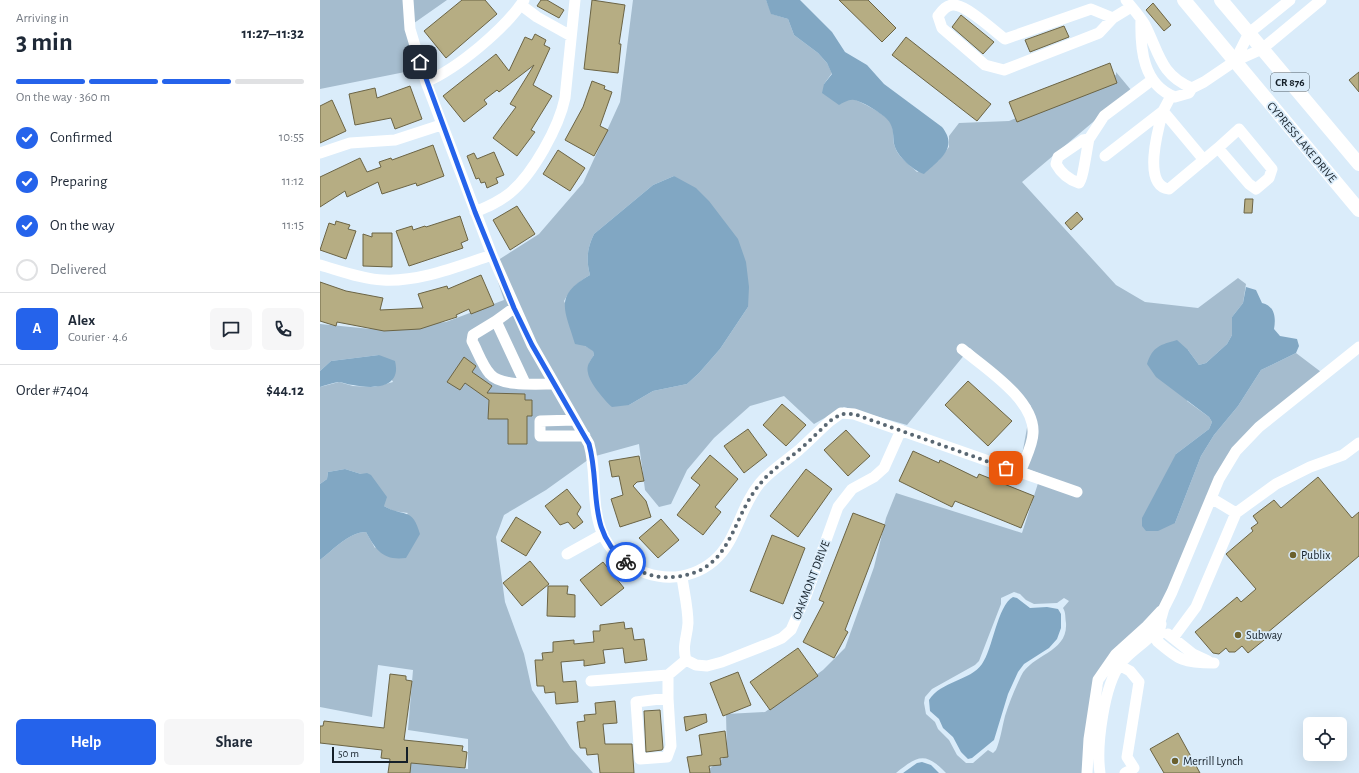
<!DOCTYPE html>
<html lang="en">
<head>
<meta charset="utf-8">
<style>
	:root { --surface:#fff; --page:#f6f6f7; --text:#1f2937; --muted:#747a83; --line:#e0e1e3; --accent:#2563eb }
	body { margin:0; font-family:"Alegreya Sans",sans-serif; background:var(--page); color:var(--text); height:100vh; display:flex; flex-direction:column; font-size:15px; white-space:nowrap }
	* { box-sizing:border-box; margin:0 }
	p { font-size:13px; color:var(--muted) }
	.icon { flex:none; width:22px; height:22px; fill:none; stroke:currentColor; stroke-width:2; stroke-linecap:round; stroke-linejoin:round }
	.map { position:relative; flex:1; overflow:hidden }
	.details { display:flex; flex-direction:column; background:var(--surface); width:320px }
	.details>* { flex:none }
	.fabs { position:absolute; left:983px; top:717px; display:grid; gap:8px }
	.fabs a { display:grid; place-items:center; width:44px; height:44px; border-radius:6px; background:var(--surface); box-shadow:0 4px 16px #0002; font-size:20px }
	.scale { position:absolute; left:12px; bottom:10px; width:76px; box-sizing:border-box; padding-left:4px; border:2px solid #141f28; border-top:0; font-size:11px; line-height:14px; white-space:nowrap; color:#141f28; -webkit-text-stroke:3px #daecfa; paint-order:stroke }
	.pin { position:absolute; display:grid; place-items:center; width:34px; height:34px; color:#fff; margin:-17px; border-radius:8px; box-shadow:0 2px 6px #0006 }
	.courier { position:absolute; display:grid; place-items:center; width:40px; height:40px; margin:-20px; border:3px solid #2563eb; border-radius:50%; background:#fff; color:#222; box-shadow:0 1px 5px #0007 }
	.head em { font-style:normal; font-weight:700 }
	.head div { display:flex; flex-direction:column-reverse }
	.head { display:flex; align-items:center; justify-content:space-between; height:68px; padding:0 16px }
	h1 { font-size:26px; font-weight:700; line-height:30px }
	.bar { display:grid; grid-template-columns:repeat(4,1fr); gap:6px 4px; align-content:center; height:48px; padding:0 16px }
	.bar i { height:5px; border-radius:3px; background:var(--line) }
	.bar .current { background:var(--accent) }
	.bar p { grid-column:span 4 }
	.line { display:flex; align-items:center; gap:10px; padding:0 16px; border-top:1px solid var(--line) }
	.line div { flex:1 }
	.round { display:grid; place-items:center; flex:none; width:42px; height:42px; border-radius:6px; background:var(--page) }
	ol { padding:0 16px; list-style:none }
	li { display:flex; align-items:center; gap:12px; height:44px }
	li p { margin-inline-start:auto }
	li .icon { padding:4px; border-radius:50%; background:var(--accent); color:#fff; stroke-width:4 }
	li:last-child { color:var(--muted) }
	li i { width:22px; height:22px; border:2px solid var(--line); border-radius:50% }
	.action { display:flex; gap:8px; margin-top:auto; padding:8px 16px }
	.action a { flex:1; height:46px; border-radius:6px; background:var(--accent); color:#fff; font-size:16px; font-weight:700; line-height:46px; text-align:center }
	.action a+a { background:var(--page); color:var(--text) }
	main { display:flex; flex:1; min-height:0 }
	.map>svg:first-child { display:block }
</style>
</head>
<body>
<main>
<section class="details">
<div class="head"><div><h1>3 min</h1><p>Arriving in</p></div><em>11:27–11:32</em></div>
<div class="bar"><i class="current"></i><i class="current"></i><i class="current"></i><i></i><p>On the way · 360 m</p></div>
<ol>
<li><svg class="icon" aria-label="check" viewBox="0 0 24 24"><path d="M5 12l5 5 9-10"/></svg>Confirmed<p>10:55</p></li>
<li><svg class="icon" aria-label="check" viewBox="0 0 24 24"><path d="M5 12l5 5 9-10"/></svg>Preparing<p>11:12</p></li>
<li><svg class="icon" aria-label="check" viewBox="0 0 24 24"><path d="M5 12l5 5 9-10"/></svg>On the way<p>11:15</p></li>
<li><i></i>Delivered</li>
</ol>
<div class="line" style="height:72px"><b class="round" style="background:var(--accent);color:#fff">A</b><div><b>Alex</b><p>Courier · 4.6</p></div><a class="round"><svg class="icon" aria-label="chat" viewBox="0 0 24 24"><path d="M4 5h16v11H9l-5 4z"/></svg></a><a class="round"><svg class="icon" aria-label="phone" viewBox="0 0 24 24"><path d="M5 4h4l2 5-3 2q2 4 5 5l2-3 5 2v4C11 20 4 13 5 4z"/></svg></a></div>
<div class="line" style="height:52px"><div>Order #7404</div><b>$44.12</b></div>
<div class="action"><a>Help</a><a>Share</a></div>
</section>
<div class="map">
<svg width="1039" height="773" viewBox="0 0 1039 773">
	<rect width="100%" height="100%" fill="#daecfa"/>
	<!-- green -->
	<path fill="#a5bcce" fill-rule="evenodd" d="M0,0H127L87,28L95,70L0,89Z
		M313,0H446L452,14L468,19L474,35L498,53L507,63L512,73L504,84C521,94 556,107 569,120C576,128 571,138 575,147C578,157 590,165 597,172L619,160L629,147V136L639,123L689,121L796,75V72L811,90L702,182L796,285L825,302L878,308L918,278L926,284L923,303L912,317V335L907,344L886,363L879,365L868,350L867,401L889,417L892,422L889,429L856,454L855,523L881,456L894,435L918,406L941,370L976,353L1005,375L913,449L841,612L787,662L765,773H626C606,752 598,755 576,773H384L407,755L406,714L445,712L503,670L525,648L554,567L566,518L576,493L702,533L721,474L700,466L711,406L650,348L587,425L524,407L494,424L464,396L430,406L394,438L367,470L351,504L339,507L325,490L319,444L272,457L226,490L184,515L176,537L185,602L204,654L212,690L251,748L273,773H88L89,762L148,769V739L88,730L93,670L58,665L52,717L0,707V560C13,550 29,532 46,532L55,548L88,513L73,511L64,506L41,474L25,469L8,472L7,479L0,484V387L19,382L33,386L54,387L73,382L59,355L11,361L0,371V324L51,329L126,322L184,300L172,264L219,234L263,183L300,102ZM354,176L428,307L400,349L379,373L367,384L333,391L309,405L269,363L274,355L273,350L265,346L244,301C251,288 258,282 270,275C266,260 267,248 274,234L333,185ZM694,592L700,594L706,600L714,604L737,603L744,598L749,601L743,608C746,613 745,617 746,623C748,653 712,654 701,676C695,689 689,703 685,716C682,728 680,741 676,750L673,753L668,750L653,763H646L637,755L629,740L618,729L615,722L606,714L604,703L605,697L612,689L655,665L659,661L681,604V598Z"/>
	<!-- water -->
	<path fill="#81a7c3" d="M446,0H480L512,32L525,52L547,65L564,84L622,127C639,148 619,160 604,174C593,170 579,158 575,147C572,139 575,132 570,123C567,116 542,101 534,100C529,99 523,103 519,105L502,93L504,84L512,74L507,63L498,53L474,35L468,19L451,14Z
		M354,176L376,188L389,201L418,239L426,262L429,287L428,307L400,349L379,373L367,384L333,391L309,405L292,407C285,401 269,382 268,373C266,366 270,361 274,355L273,351L265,346L255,344C245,310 233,296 270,275C266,260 267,248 274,234L333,185Z
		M926,287L936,290L942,303C955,306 956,318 954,329L960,336L977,339L979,346L976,353L941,370L918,406L894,435L881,456L855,523L838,531H826L822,526V518L856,454L889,429L892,422L889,417L836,377L827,364C833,346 840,345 857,340L868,350L879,365L886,363L907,344L912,335V317L923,303Z
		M59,355L75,361C82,389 53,389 33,385C28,385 23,382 18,382C12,383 6,385 0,387V371L11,361Z
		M25,469L41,474L47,473L51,475L67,497L64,506C84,518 92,506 100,534L86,558C63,561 56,550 46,532C29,532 13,550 0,560V484L7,479L8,472Z
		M693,597L697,598L710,608L727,607L738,609L741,614V628L737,639L729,648L704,664L698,672L688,694L674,740L652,758L648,759L641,752L633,737L623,728L619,719L610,711L609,700C621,681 650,681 662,664C673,649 677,606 693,597Z
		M602,762L611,765L619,773H583L597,763Z"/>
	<!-- building -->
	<path fill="#b6ad83" stroke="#6b6445" d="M142,0H165L177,14L126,58L104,31Z
		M221,0H227L244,10L239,18L217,6Z
		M272,0L305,5L299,44H301L298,73L264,69Z
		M519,0H548L576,28L562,42Z
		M833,3L851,25L844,31L826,10Z
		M641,15L674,42L663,54L632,27Z
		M744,26L749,37L710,52L705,40Z
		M215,34L226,40L224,45L230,48L213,85L232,96L211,130L215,132L197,156L173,138L196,107L190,104L214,65L179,92L177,90L164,100L167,104L144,122L123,96L176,54L189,71L205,37L212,40Z
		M586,37L671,104L657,121L572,55Z
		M790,63L797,83L697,122L689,102Z
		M1039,72V92L1029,80Z
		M272,81L285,86L284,89L292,92L280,126L288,130L274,156L245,140L263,107Z
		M90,86L102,119L75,129L71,118L35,125L29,94L55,88L57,98Z
		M12,100L26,131L0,143V106Z
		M113,145L124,176L97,186L96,183L62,194L58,182L27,197L25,191L0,207V177L40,158L47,172L61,167L59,162L71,158L72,160Z
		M238,150L265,168L250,191L223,174Z
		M174,152L184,175L176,178L178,183L167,188L165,182L161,183L159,178L156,179L147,156L154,153L157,159Z
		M925,199H933L932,213H924Z
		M197,206L215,234L190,250L173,220Z
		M757,212L763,219L751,230L745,223Z
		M140,216L148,240L141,243L143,248L89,266L76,231L92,226L93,230L105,226L106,227Z
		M16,221L30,225L28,229L36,231L26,259L0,250L9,223L15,225Z
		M52,233H72V267L43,266V234L52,237Z
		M161,275L174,305L151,314L149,309L136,315L137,317L100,329L64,331L17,322L16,326L0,321V282L26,291L63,298L60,310L103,308L98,294L127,286L128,289Z
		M144,357L156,366L152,372L172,386L167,393L205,394V400H212V416H207V444H188V419H168L169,400L145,383L140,390L127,382Z
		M648,381L692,421L668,446L625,405Z
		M462,404L486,425L466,446L443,425Z
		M428,429L447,455L424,473L404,446Z
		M526,430L550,456L528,476L504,450Z
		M593,451L619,463L620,460L657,478L659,474L714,496L701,528L635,501L632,507L579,481Z
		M390,455L418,479L395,507L401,512L383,535L357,515L380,485L371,478Z
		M319,456L324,481L317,482L313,486L326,501L331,517L300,527L291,499L303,495L299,476L292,477L289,461Z
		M486,469L512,489L478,537L450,516Z
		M998,477L1032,518L1039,512V556L947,633L949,636L928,653L922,646L915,652H909L906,648L899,654L893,653L875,632L917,597L921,602L936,589L906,554L933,531L931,528L938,523L933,516L954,500L961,508Z
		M247,489L261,507L257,514L263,522L254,529L248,522L240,525L225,506Z
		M533,513L565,525L525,630L528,632L514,658L483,642L504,602L499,600Z
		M196,517L221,532L206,556L181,541Z
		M341,519L359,540L338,558L319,538Z
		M452,535L485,548L463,604L430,591Z
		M210,561L229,584L202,606L183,583Z
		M283,562L304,588L281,606L260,580Z
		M228,586H248L247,594L255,595V617L227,616Z
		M304,622L305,629L312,628L314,640L324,639L327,660L305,663L303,648L283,650L285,663L264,666V660L241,662L243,682L256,681L258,702L236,704L235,692L225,693L224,686H217L215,660H223L222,653L233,652V642L254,640V644L274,642L273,631H280V625Z
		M478,648L498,676L450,710L430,682Z
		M418,672L431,705L403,716L390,683Z
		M70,674L86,676V680L92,681L84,740L143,746L142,751L147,752L145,768L91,763L90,773H68L70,759L61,758L62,750L0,743V726H3L4,721L64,728Z
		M295,701L297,723L283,724L285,744H312L314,773H280L278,754L267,755L266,748H260L257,722L265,721L264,715L276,714L275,703Z
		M340,710L343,748L342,750L326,752L324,711Z
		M386,714L387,722L366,731L364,717Z
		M405,731L408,757L400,758L401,765L389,766L390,773H370L367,757L382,755L379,735Z
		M858,733L880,773H844L830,749Z"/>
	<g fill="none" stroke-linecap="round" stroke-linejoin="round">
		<!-- minor -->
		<path stroke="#fff" stroke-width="11" d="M88,0L90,29L106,82L172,255L212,345L269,444C277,472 271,503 281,530C288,550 306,566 326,573C358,584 392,572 409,542C420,523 425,501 440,483C451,470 466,461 479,450C490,440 500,430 510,421L521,413L534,414L757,492
			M806,0C812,8 820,16 825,25C839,52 840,75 872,88
			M201,5L217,17L251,36
			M793,18L771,9L685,39C674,31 646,4 633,5C626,5 622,11 618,16L622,28L665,65L684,70L779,33L793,18L811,7
			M821,19C820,49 823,85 855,97L869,93L872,88L884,82L915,61L942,49L1001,0
			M915,61L929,33L970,0
			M106,82C138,68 185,29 204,0
			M843,111C838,129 822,186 849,189L898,148L929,184L936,189L949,178L952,169L919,129L898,148
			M843,111L884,160
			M769,139C767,147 763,180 759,183C750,180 741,173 736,164L738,157L763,140L769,139L784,116L832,80
			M0,153L30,143L75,140L121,125
			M785,156L843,111L851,96
			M155,212C167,207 179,202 190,193C213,174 239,127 245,98L255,0
			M0,265C21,271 42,279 63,280C100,282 138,266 172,255
			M176,321L194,308
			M642,349C665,368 715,400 713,433C713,445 704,461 700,473
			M205,383L176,321L153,335L152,341C158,352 162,365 170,374C181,387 218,384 234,384
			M255,420L220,421V436H265
			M891,498L916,513
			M247,554L283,534
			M362,577C364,592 368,608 368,623C367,638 362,645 366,660L376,665L387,666L402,662L453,642L462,638L471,630L486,596L518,507L532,489L554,477L564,468L581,430
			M841,624L837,641C860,661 864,663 894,663
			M848,634L873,654L888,661
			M853,638L876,607L916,513L956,484L990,467L1023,455L1039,443
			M793,662L810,671L819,682L807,757L814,768L805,773
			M348,675V698L316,702L320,759L347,757L351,746L348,698
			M271,681L348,675L366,660
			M767,773L769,739L778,680L796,654L827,626L841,611
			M780,773C776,745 784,685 801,663C812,649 830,641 838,626C841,621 842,614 844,608L852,592L899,479L916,451L939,427L1039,347"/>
		<!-- major -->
		<path stroke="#fff" stroke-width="14" d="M864,0L1039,210
			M901,0L1039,164"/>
	</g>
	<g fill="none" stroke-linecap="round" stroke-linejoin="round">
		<!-- done -->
		<path stroke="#596772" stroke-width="4" stroke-dasharray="0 7.2" d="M306,562C319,573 338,579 354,577C413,572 410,519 440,484C451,470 466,461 479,450C490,441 500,430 510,421L521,414H534L686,468"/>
		<!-- route -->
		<path stroke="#2563eb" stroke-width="5" d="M100,62L155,212L194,308L212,345L269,444C281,487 266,531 306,562"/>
	</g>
	<!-- markers -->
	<g fill="#6b602d" stroke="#daecfa" stroke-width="1.5">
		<circle cx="973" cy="555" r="4"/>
		<circle cx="918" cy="635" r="4"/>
		<circle cx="855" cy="761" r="4"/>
	</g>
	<g text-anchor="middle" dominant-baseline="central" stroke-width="3.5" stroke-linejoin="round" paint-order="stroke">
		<!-- shield labels -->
		<rect fill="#daecfa" stroke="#4f5c67" stroke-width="1" x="951" y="73" width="38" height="18" rx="3"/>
		<g font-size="11" font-weight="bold" fill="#141f28">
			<text x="970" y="82">CR 876</text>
		</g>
		<!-- street labels -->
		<g font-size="12" fill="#141f28" stroke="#daecfa">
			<text transform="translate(982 142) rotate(50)">CYPRESS LAKE DRIVE</text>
			<text transform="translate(491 580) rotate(-69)">OAKMONT DRIVE</text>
		</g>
		<!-- poi labels -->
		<g font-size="12" fill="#141f28" stroke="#daecfa" text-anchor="start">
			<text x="981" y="555">Publix</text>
			<text x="926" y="635">Subway</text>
			<text x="863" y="761">Merrill Lynch</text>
		</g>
	</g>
</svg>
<div class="fabs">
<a><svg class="icon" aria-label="locate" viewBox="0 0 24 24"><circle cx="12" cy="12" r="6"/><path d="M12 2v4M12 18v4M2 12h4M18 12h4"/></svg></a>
</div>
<div class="scale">50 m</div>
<div class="pin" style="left:686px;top:468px;background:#ea580c"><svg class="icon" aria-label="bag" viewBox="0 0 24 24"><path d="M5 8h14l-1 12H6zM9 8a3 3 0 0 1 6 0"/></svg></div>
<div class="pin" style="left:100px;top:62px;background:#1f2937"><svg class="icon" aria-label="home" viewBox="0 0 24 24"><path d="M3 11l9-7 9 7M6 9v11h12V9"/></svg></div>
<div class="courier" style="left:306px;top:562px"><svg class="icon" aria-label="bike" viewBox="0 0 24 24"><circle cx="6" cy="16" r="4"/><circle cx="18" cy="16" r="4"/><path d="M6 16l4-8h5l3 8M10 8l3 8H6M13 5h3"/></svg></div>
</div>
</main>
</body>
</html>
